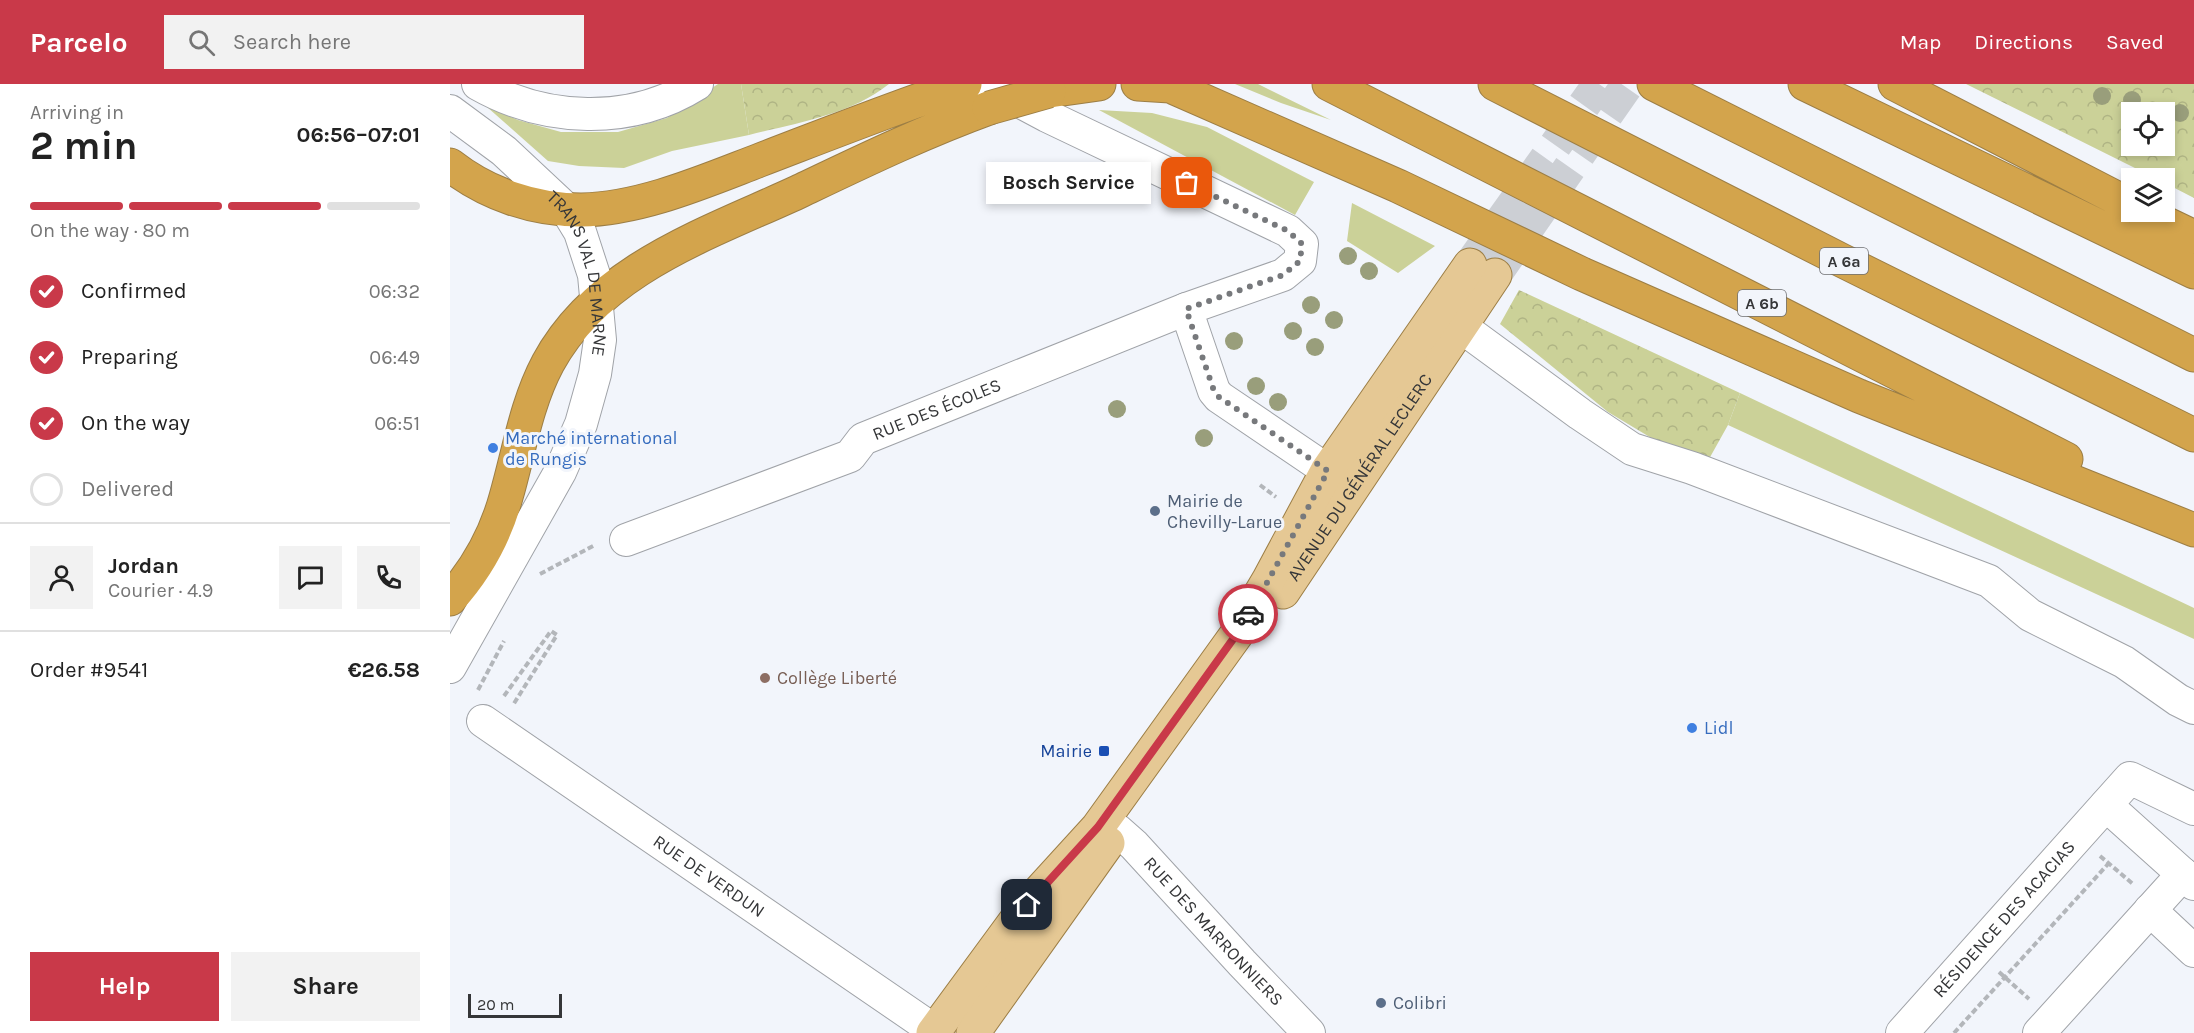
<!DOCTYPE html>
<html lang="en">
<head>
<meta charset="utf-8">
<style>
	:root { --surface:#fff; --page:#f2f2f2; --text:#222; --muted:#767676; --line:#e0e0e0; --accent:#c93949 }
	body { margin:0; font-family:Karla,sans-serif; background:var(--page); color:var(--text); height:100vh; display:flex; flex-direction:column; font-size:22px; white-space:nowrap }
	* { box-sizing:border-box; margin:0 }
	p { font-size:20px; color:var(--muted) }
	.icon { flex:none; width:33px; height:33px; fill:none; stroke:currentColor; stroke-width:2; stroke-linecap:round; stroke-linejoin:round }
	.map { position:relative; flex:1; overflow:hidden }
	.details { display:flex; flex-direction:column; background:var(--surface); width:450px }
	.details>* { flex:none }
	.buttons { position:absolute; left:1671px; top:18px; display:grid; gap:12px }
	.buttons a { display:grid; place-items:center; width:54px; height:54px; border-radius:0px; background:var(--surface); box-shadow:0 3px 9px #0003; font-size:30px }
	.scale { position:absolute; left:18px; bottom:15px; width:94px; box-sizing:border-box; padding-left:6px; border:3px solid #353638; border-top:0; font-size:16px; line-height:21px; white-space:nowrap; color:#353638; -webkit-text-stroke:4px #f2f5fb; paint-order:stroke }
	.pin { position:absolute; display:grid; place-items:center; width:51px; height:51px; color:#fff; margin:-26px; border-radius:12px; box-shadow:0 3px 9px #0006 }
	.courier { position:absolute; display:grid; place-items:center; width:60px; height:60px; margin:-30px; border:4px solid #c93949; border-radius:50%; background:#fff; color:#222; box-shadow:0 2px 8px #0007 }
	.bubble { position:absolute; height:42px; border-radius:0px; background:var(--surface); box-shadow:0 3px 9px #0003; font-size:20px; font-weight:700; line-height:42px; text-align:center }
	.summary em { font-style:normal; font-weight:700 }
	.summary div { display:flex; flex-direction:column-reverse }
	.summary { display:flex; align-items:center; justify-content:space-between; height:102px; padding:0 30px }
	h1 { font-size:39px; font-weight:700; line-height:45px }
	.bar { display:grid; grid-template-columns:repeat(4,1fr); gap:9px 6px; align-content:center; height:72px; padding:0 30px }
	.bar i { height:8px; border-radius:4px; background:var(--line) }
	.bar .current { background:var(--accent) }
	.bar p { grid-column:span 4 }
	.line { display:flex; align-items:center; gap:15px; padding:0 30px; border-top:2px solid var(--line) }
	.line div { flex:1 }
	.round { display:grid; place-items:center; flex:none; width:63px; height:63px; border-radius:0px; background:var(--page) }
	ol { padding:0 30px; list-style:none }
	li { display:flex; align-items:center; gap:18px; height:66px }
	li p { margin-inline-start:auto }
	li .icon { padding:6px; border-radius:50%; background:var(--accent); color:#fff; stroke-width:4 }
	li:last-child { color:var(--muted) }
	li i { width:33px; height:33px; border:3px solid var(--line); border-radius:50% }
	.button { display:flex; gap:12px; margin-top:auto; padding:12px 30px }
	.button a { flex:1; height:69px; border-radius:0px; background:var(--accent); color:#fff; font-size:24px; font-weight:700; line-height:69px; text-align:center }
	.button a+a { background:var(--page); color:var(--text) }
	header { display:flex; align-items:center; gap:36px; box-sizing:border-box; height:84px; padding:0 30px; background:var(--accent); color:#fff }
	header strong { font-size:28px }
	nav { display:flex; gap:33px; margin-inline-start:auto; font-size:21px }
	.search { width:420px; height:54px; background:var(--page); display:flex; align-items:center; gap:15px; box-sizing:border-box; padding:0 21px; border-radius:0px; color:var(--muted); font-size:22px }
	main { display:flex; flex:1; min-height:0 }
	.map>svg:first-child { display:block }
</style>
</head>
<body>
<header>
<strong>Parcelo</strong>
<div class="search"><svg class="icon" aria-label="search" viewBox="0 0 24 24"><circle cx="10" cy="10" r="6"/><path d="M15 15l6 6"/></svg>Search here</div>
<nav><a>Map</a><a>Directions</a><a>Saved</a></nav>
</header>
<main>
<section class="details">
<div class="summary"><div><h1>2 min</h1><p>Arriving in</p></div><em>06:56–07:01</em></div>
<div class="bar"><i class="current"></i><i class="current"></i><i class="current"></i><i></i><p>On the way · 80 m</p></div>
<ol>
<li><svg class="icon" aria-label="check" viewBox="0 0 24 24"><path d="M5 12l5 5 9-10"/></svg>Confirmed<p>06:32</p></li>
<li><svg class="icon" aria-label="check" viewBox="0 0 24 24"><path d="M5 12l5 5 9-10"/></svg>Preparing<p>06:49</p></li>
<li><svg class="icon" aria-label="check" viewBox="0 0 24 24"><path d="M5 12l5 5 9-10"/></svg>On the way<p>06:51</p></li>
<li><i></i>Delivered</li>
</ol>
<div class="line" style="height:108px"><a class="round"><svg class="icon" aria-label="person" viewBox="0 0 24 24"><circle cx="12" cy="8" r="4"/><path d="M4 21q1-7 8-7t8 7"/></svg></a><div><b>Jordan</b><p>Courier · 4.9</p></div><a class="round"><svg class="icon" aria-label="chat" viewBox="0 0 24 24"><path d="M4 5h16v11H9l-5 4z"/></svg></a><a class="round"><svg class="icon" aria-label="phone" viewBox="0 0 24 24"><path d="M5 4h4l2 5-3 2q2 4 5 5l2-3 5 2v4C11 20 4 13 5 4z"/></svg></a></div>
<div class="line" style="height:78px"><div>Order #9541</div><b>€26.58</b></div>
<div class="button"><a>Help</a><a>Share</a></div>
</section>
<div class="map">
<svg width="1744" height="949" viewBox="0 0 1744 949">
	<defs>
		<pattern id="forest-crowns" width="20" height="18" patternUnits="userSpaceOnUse" patternTransform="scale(1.5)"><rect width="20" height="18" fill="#cbd198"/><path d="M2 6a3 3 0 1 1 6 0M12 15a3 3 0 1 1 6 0" fill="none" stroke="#afb484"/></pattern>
	</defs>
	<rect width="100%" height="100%" fill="#f2f5fb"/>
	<!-- grass -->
	<path fill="#cbd198" d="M268,0H291L299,51L222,67L174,84L129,82L98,77L37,23L68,36L111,48H168L217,34Z
		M785,0H808L881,36L831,19Z
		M649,26L702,29L757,43L864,98L845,131Z
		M902,119L985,162L948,189L897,157Z
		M1290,309L1744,524V555L1278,341Z"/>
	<!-- forest -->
	<path fill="url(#forest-crowns)" fill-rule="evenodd" d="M291,0H439C400,31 346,39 299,51Z
		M1516,0H1744V114L1715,99L1714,94H1705ZM1714,28V62H1682V28Z
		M1069,206L1290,309L1278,341L1259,375L1218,364L1158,328L1050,240Z"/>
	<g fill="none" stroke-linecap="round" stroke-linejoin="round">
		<!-- major-tunnel -->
		<path stroke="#cccfd4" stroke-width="33" stroke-dasharray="33 16" stroke-linecap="butt" d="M1020,181L1149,0
			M1045,191L1178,0"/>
		<defs>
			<g id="minor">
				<path d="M28,0C95,38 180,42 247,0"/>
				<path d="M537,0L597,32L838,147L852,160L850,177L833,191L736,225"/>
				<path id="s1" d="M0,27L54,67L116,125L130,148L144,191L150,256L145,290L131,340L110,388L0,583"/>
				<path d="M1010,242L1130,330L1182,365L1242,384L1539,497L1580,531L1674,578L1728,616L1744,624"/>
				<path id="s2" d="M176,456L400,372L413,355L736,225L764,307L769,313L899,401"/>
				<path id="s3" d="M33,637L485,947"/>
				<path d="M1656,721L1744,800"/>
				<path id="s4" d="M667,746L684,761L792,879L859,949"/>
				<path d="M1700,826L1744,867"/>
				<path id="s5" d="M1452,949L1680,694L1744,725"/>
				<path d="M1589,949L1733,790"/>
			</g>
			<g id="major">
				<path id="s6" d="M833,508L1045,191"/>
				<path d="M483,949L577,821L648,743L786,551L818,497L877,387L1020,181"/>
				<path d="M523,949L658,759"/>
			</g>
			<path id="highway" d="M688,0L720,2L948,102L1132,190L1409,312L1744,446
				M879,0L1616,375
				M1045,0L1391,176L1744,351
				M1204,0L1744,271
				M1355,0L1744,188
				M1445,0L1682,122
				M599,7L649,0
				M0,81C37,110 84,126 131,126C191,125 255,97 310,76C378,50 446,23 515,0
				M1692,128L1744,153
				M0,515C26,486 46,450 56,413C69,368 76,320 98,279C149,185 257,150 348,108C411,78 473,48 539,24"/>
		</defs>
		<!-- minor casing -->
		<use href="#minor" stroke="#a0a3a8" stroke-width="34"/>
		<!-- major casing -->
		<use href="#major" stroke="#9c7e45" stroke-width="35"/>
		<!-- highway casing -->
		<use href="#highway" stroke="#9c7e45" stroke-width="35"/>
		<!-- path -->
		<path stroke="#b3b6ba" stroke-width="4" stroke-dasharray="6 3" stroke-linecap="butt" d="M810,401L826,413
			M90,490L145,461
			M28,606L54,557
			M54,612L101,547L107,551L63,621
			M1650,772L1683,800
			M1549,888L1579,915
			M1504,949L1659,779"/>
		<!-- minor -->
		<use href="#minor" stroke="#fff" stroke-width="32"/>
		<!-- major -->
		<use href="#major" stroke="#e5c894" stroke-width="33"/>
		<!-- highway -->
		<use href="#highway" stroke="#d3a44c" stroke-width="33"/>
		<defs>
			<path id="highway-bridge" d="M539,24L599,7"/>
		</defs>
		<!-- highway-bridge casing -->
		<use href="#highway-bridge" stroke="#9c7e45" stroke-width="35" stroke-linecap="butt"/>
		<!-- highway-bridge -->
		<use href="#highway-bridge" stroke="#d3a44c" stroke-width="33"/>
	</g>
	<!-- trees -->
	<g fill="#999e7b">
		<circle cx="1652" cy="12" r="9"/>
		<circle cx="1682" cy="16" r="9"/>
		<circle cx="1730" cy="29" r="9"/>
		<circle cx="898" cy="172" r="9"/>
		<circle cx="919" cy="187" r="9"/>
		<circle cx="861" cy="221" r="9"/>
		<circle cx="884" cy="236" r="9"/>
		<circle cx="843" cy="247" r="9"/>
		<circle cx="784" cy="257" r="9"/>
		<circle cx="865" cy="263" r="9"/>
		<circle cx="806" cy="302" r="9"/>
		<circle cx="828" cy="318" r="9"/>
		<circle cx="667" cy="325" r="9"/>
		<circle cx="754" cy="354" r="9"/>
	</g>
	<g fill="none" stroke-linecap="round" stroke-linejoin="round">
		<!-- done -->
		<path stroke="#77797c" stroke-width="6" stroke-dasharray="0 10.8" d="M737,99L838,147L852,160L850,177L833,191L736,225L764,307L769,313L878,387L818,497L798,530"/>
		<!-- route -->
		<path stroke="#c93949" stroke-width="8" d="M577,821L648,743L786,551L798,530"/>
	</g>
	<!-- markers -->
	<g fill="#3f7fe0" stroke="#f2f5fb" stroke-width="2">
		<circle cx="43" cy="364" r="6"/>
		<circle cx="1242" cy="644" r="6"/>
	</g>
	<g fill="#5c6f8a" stroke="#f2f5fb" stroke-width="2">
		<circle cx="705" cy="427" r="6"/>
		<circle cx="931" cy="919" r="6"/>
	</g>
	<circle fill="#8d6e63" stroke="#f2f5fb" stroke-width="2" cx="315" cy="594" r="6"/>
	<rect fill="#1a4fb4" stroke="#f2f5fb" stroke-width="2" x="648" y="661" width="12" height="12" rx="3"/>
	<g text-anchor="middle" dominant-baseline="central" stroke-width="6" stroke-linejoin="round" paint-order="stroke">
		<!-- shield labels -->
		<g fill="#f2f5fb" stroke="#6e6f72" stroke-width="1.5">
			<rect x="1370" y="164" width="48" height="26" rx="4.5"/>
			<rect x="1288" y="206" width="48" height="26" rx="4.5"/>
		</g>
		<g font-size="16" font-weight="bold" fill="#353638">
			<text x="1394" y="177">A 6a</text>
			<text x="1312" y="219">A 6b</text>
		</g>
		<!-- street labels -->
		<g font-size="18" fill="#353638" stroke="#f2f5fb">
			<text stroke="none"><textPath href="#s1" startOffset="218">TRANS VAL DE MARNE</textPath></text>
			<text stroke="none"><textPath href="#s2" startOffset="340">RUE DES ÉCOLES</textPath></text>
			<text stroke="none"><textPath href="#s6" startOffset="138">AVENUE DU GÉNÉRAL LECLERC</textPath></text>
			<text stroke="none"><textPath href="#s3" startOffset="274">RUE DE VERDUN</textPath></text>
			<text stroke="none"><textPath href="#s5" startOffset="153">RÉSIDENCE DES ACACIAS</textPath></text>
			<text stroke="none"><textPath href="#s4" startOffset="140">RUE DES MARRONNIERS</textPath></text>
		</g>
		<!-- shop labels -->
		<g font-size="18" fill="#366cbe" stroke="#f2f5fb" text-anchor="start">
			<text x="55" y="354">Marché international<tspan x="55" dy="21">de Rungis</tspan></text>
			<text x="1254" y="644">Lidl</text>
		</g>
		<!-- service labels -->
		<g font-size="18" fill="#4e5e75" stroke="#f2f5fb" text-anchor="start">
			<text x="717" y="417">Mairie de<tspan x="717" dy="21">Chevilly-Larue</tspan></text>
			<text x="943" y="919">Colibri</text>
		</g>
		<!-- education labels -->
		<g font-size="18" fill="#785e54" stroke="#f2f5fb" text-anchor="start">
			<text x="327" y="594">Collège Liberté</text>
		</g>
		<!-- transit labels -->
		<g font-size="18" fill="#164399" stroke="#f2f5fb" text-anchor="end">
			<text x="642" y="667">Mairie</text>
		</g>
	</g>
</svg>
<div class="buttons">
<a><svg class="icon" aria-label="locate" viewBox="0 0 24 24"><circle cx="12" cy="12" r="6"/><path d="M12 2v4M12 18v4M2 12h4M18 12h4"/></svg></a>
<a><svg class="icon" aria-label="layers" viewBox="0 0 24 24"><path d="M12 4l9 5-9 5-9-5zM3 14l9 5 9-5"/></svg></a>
</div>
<div class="scale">20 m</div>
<div class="pin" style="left:737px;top:99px;background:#ea580c"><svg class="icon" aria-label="bag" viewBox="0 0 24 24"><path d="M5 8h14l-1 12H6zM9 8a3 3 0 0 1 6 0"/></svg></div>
<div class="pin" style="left:577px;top:821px;background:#1f2937"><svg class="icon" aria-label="home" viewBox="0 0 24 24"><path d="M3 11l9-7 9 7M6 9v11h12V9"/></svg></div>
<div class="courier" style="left:798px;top:530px"><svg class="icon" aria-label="car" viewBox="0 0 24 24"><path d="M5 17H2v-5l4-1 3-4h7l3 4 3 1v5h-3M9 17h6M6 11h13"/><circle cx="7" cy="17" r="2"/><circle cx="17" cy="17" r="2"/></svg></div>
<div class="bubble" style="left:536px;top:78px;width:165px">Bosch Service</div>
</div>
</main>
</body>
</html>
